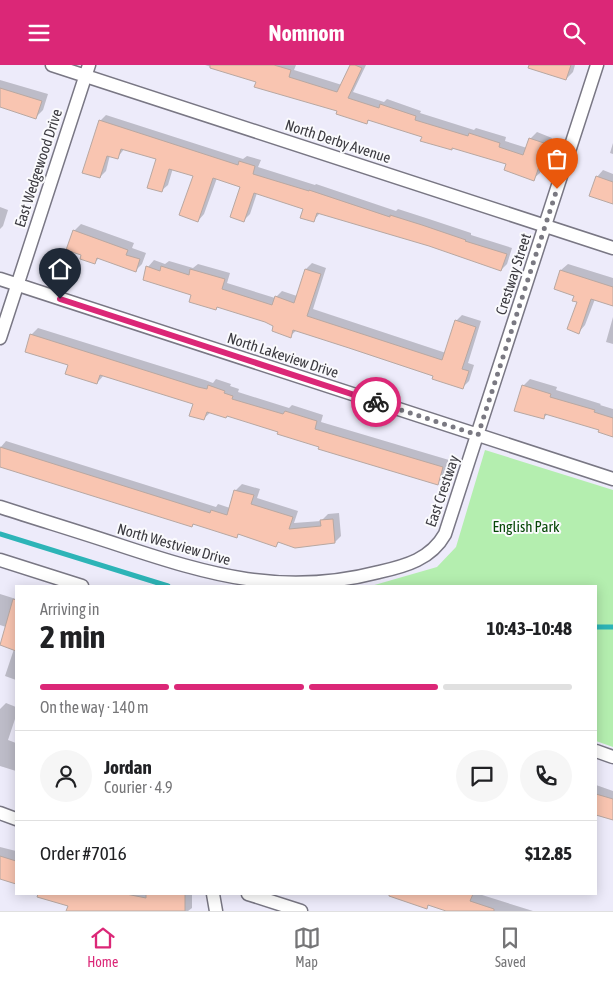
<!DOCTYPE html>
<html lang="en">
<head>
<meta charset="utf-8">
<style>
	:root { --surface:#fff; --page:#f6f6f6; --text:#202124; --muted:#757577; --line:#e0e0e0; --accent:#db2777 }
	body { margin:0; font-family:"Asap Condensed",sans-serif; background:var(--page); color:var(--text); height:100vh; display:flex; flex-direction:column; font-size:19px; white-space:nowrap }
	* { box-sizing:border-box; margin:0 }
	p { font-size:16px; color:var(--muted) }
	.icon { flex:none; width:28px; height:28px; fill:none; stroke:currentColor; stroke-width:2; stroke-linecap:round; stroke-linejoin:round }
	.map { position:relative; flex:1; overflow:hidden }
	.drawer { position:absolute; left:15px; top:520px; width:582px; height:310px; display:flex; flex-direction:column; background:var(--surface); border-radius:0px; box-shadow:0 2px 12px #0003 }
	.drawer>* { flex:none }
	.pin { position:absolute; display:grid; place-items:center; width:42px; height:42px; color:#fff; margin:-51px -21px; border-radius:50% 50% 50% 0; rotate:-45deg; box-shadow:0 0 5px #0007 }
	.pin .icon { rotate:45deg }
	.courier { position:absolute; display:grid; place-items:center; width:50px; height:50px; margin:-25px; border:4px solid #db2777; border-radius:50%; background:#fff; color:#222; box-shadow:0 1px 6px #0007 }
	.headline em { font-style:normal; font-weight:700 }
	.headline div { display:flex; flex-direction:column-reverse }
	.headline { display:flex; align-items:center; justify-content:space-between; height:85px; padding:0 25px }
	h1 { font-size:32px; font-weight:700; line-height:38px }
	.bar { display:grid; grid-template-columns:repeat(4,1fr); gap:8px 5px; align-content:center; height:60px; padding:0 25px }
	.bar i { height:6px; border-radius:4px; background:var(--line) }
	.bar .current { background:var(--accent) }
	.bar p { grid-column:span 4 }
	.line { display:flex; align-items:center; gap:12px; padding:0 25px; border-top:1px solid var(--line) }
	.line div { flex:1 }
	.round { display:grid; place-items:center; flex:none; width:52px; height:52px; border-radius:26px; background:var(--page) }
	header { display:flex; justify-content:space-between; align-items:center; height:65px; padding:0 25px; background:var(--accent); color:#fff; font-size:22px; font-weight:700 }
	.tab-bar { display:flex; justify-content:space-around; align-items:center; height:70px; border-top:1px solid var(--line); background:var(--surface); font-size:14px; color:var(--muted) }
	.tab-bar a { display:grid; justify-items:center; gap:2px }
	.tab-bar .current { color:var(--accent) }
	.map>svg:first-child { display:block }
</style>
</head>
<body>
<header><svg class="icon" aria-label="menu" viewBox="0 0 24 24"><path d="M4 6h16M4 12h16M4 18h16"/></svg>Nomnom<svg class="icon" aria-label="search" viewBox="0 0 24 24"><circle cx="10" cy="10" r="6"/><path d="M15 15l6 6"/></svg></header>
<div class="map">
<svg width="613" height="846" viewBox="0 0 613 846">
	<rect width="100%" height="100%" fill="#edebfa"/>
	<!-- green -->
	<path fill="#b4eeaf" d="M485,385L613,425V682L596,676V521H371L437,502L456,482Z"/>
	<!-- shadow -->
	<path fill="#0003" d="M205,0H296L294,5L342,20L351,0H366L353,27L384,37L387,34L421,46L420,48L474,65L476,63L506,72L505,76L527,83L530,74L537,67L552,73L540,108L533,114L508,98L454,82L451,84L423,71L370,54L367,57L338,45L257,16Z
		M552,0H575L573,7L566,14Z
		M0,15L48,29L43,45L36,52L0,41Z
		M106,50L243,94L247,91L261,95L258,102L315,120L316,119L396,146L398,144L429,154L471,168V170L512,183L507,199L501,205L430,180L320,148L313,156L305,143L257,128L250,149L244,155L242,121L217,113L204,149L198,156L194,110L173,103L168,120L161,126L157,94L125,83L117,93L110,90L106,106L100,112V56Z
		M613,78V89L610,88Z
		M603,105L613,109V138L597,112Z
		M0,142L8,145L3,161L0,164Z
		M81,159L134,178L132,183L146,188L142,199L136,205L100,192L94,198L82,189L74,166Z
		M154,195L165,199L169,196L193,203L198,199L230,208L227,218L275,233L282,226L297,231L306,204L312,198L326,203L313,244L446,288L456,256L462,250L481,256L468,298L474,300L469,316L463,322L434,310L297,265L290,271L266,256L218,241L216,244L148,202Z
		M568,199L613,213V240L595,234L585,260L579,267L578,236L575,230L555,223L561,205Z
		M613,252V279L606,277Z
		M38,263L205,315L213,318L216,314L231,319L230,321L239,324L238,327L289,343L292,340L323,350L321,357L449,395L444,411L437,418L227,350L211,347L203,354L194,338L104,310L97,318L69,300L31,270Z
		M530,314L557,322L556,325L601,339L600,340L613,344V371L600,364L548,349L543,353L523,321Z
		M6,376L216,442L218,439L230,443L236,425L242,419L260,424L257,433L298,446L294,458L321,456L328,449L339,448L341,471L335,477L280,476L276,480L239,469L237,471L195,458L192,461L0,400V383Z
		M0,529L16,534V615L5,611L14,584L6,562L0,560Z
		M6,638L16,642V651L8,675L16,678V706L0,701V644Z
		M596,720L613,726V755L596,749Z
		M0,782L16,786V818L0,813Z
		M53,829H192V843L188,846H68L69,840L57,830Z
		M387,829H479L533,846H449L430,839L426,843Z"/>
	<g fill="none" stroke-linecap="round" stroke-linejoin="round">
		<!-- stream -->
		<path stroke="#2db4b7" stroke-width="5" d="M0,469L168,521
			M596,562H613"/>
	</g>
	<!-- building -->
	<path fill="#f9c5b1" stroke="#b8a8a2" d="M210,0H274L291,5L289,12L337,27L350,0H355L362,3L348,33L379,43L380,39L416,51L415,55L468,71L469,68L500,78L499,82L523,90L529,73L547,79L534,116L504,105L506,99L452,83V85L420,76L422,72L368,55L367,59L336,49L337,46L254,22L256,17L210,3Z
		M529,0H571L566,15L528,3Z
		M0,23L42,36L36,54L0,42Z
		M99,55L238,100L239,96L255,101L253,109L309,126V125L390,152V150L422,160L466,175L465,176L507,189L501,206L429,181L317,148L314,157L300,153L303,144L254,128L244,157L230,152L240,122L213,113L198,157L179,150L193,111L169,104L162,127L147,123L156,94L121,84L118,94L107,91L100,113L82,108Z
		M596,111L613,117V139L589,131Z
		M73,165L128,185L126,190L140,194L136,207L97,193L95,199L80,194L81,190L66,185Z
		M146,201L160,206L161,201L189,210L190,204L225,214L222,224L272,240L275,231L294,238L305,204L321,209L307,251L442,295L455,255L476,262L462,304L469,306L463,324L432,314L433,311L349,283L293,265L291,273L272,266L273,261L265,257L217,242L216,245L189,237L191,230L143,215Z
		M560,205L613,222V241L591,234L579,269L567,264L577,237L572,236L574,231L554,224Z
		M30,269L198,322L207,324L208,320L225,326L224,328L233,331L232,334L283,349L285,346L317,356L315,364L443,402L438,420L318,384L319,382L277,369L278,367L227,351L226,353L207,347L204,355L189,351L193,339L100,310L97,319L65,309L68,300L25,287Z
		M522,320L551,329L550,332L595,345L594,347L613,353V372L598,367L599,365L545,349L544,354L514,346Z
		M0,382L210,448L211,445L227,450L234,425L254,430L251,439L293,452L289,464L321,461L320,455L333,454L335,478L295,483L278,477L276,482L238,469L237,473L193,459L192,462L0,402Z
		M13,534L16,535V586L0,580Z
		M596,729L613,734V755L596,750Z
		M0,791L16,796V819L0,814Z
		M38,829H126L146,833V829H185V846H66L68,841L37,832Z
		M389,829H473L470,836L494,844V846H446L428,840L427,844L389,831Z"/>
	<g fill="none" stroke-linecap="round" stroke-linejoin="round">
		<defs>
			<path id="minor" d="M52,0L613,183
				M0,214L613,414
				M0,273L89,0
				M0,442C40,455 80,467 119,480C210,510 283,532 379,507C406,501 431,494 445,469L597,0
				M0,495L82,521
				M596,686L613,692
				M0,748L16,754
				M213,829L216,846
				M248,829L301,846"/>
		</defs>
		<!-- minor casing -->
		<use href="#minor" stroke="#797784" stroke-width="15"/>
		<!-- minor -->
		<use href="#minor" stroke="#fff" stroke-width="12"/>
	</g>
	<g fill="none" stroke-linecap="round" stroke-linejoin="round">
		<!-- done -->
		<path stroke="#7a7982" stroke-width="5" stroke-dasharray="0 9" d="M376,337L478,370L557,124"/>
		<!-- route -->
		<path stroke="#db2777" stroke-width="6" d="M60,234L376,337"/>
	</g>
	<g text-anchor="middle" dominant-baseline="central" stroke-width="4" stroke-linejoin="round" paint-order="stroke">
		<!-- street labels -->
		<g font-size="15" fill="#3c3b41" stroke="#fafafd">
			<text transform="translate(338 76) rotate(18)">North Derby Avenue</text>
			<text transform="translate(38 103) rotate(-72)">East Wedgewood Drive</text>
			<text transform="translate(513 209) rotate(-72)">Crestway Street</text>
			<text transform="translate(283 290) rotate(18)">North Lakeview Drive</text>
			<text transform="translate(442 426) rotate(-71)">East Crestway</text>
			<text transform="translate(174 479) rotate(16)">North Westview Drive</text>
		</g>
		<!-- park labels -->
		<g font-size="15" fill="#074807" stroke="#fafafd">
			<text x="526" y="461">English Park</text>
		</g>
	</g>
</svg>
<div class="pin" style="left:557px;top:124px;background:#ea580c"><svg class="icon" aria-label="bag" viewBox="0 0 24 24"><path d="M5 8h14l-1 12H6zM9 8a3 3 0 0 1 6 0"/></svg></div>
<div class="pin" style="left:60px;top:234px;background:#1f2937"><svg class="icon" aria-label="home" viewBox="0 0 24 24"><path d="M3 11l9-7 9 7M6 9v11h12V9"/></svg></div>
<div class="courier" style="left:376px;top:337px"><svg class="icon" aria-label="bike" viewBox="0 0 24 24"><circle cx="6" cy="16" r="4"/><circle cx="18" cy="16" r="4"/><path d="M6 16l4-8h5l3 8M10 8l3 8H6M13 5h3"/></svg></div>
<section class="drawer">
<div class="headline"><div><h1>2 min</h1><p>Arriving in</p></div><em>10:43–10:48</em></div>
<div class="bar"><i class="current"></i><i class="current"></i><i class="current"></i><i></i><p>On the way · 140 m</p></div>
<div class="line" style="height:90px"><a class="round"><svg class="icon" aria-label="person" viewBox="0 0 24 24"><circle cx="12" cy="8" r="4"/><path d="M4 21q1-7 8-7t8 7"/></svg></a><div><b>Jordan</b><p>Courier · 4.9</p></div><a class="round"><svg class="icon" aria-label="chat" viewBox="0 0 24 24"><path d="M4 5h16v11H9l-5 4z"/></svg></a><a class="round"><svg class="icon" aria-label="phone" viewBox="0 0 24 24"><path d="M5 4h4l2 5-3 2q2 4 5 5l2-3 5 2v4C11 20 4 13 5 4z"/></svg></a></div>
<div class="line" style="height:65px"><div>Order #7016</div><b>$12.85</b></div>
</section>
</div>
<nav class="tab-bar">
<a class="current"><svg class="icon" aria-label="home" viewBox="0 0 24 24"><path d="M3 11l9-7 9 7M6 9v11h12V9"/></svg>Home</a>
<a><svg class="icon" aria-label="map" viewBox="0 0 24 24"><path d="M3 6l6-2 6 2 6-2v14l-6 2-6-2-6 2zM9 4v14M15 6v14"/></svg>Map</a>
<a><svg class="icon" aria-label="saved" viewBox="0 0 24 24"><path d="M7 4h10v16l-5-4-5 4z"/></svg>Saved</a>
</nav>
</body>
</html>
